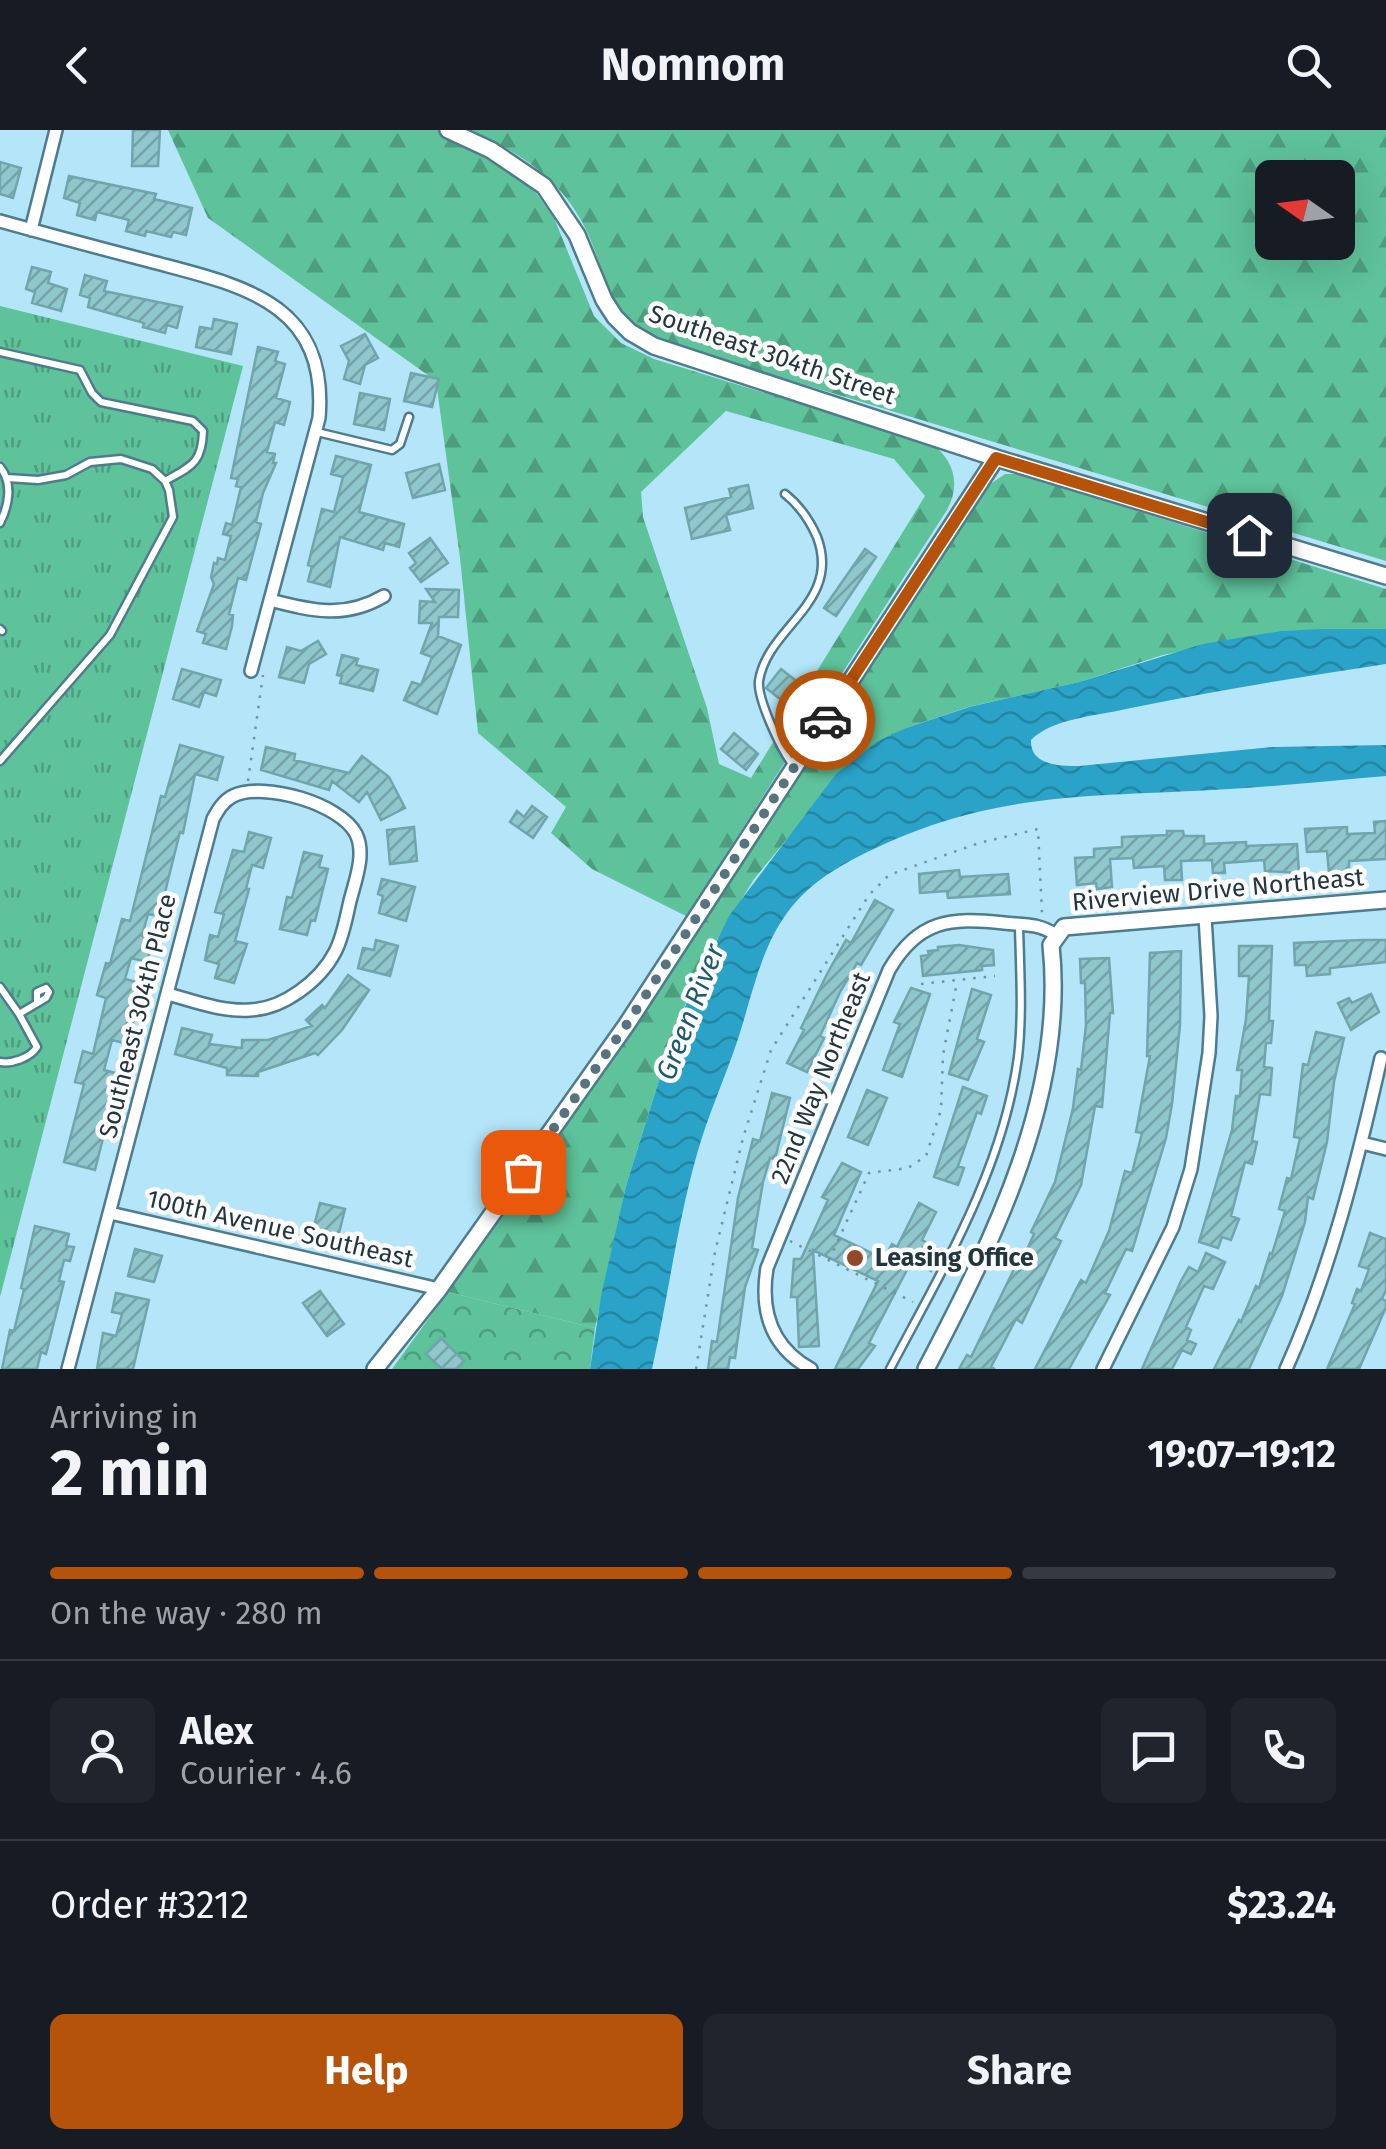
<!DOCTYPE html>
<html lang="en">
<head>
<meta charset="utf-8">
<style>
	:root { --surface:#171b24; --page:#20242c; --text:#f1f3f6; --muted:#9ea1a6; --line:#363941; --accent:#b45309 }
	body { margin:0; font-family:"Fira Sans",sans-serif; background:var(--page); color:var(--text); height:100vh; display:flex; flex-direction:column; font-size:38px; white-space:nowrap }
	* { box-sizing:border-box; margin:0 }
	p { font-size:32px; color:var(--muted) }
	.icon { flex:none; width:55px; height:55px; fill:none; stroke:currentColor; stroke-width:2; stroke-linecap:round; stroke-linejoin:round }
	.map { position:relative; height:1239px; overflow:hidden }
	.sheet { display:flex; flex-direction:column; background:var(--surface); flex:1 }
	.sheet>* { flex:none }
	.needle { width:65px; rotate:284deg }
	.controls { position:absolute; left:1255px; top:30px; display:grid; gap:20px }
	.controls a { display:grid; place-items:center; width:100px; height:100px; border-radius:15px; background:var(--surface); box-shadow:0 10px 40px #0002; font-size:50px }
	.pin { position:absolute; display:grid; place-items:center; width:85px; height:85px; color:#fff; margin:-42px; border-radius:20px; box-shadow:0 5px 15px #0006 }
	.courier { position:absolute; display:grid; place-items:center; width:100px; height:100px; margin:-50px; border:8px solid #b45309; border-radius:50%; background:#fff; color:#222; box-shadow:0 2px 12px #0007 }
	.head em { font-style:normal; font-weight:700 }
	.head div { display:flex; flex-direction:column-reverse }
	.head { display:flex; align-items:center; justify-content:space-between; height:170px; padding:0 50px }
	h1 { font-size:65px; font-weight:700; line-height:75px }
	.bar { display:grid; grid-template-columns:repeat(4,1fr); gap:15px 10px; align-content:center; height:120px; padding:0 50px }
	.bar i { height:12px; border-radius:8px; background:var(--line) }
	.bar .current { background:var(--accent) }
	.bar p { grid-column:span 4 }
	.line { display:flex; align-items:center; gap:25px; padding:0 50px; border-top:2px solid var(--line) }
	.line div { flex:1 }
	.round { display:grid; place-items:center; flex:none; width:105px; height:105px; border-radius:15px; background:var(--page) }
	.primary-button { display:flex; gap:20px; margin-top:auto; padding:20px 50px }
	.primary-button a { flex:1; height:115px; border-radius:15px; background:var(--accent); color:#fff; font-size:40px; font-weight:700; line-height:115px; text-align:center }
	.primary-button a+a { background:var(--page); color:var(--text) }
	header { display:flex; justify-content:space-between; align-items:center; height:130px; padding:0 50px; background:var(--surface); font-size:45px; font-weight:700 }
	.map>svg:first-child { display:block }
</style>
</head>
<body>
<header><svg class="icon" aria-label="back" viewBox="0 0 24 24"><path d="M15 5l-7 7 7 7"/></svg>Nomnom<svg class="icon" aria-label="search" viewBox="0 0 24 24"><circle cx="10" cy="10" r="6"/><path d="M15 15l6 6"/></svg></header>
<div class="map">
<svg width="1386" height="1239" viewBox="0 0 1386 1239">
	<defs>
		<pattern id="grass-tufts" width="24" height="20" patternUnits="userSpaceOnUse" patternTransform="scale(2.5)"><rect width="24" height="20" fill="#5ec29a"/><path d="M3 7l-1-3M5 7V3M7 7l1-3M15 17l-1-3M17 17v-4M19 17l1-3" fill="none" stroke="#4d9e7f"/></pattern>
		<pattern id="forest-firs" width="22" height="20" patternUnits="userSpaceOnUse" patternTransform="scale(2.5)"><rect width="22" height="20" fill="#5ec29a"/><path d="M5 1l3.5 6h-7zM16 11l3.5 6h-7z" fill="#4d9e7f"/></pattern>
		<pattern id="park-crowns" width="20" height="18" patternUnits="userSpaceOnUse" patternTransform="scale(2.5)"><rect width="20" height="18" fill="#5ec29a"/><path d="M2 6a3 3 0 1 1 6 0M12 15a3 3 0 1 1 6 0" fill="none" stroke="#4d9e7f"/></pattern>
		<pattern id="water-waves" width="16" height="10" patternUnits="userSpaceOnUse" patternTransform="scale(2.5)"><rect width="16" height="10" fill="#2ba3c9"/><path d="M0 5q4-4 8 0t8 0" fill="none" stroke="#2486a5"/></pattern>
		<pattern id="building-hatch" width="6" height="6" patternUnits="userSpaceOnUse" patternTransform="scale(2.5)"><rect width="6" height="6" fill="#90c7cd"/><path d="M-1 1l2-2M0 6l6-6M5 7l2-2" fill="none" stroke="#75a2a8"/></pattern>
	</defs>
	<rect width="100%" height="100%" fill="#b4e5f9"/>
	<!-- grass -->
	<path fill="url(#grass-tufts)" d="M0,176L243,236L0,1167Z"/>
	<!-- forest -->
	<path fill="url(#forest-firs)" fill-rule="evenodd" d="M168,0H437L494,29L531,56L554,88L594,186L621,213L654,229L932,314C954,330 961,355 947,380L686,786L592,739L551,703L566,677L478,603L460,428L436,251L208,88ZM726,281L894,329L925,366L751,648L719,634L707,578L643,387L641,362Z
		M472,0H1386V431L651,208C600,173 608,140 582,92C557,46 518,23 472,0ZM1272,48H1338V112H1272Z
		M1005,344H1019L1386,459V499L1280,501L1163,525L1079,552L968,577L906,598L854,628L754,749L706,828L677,893L626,1056L595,1198L448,1162L986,357Z"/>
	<!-- park -->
	<path fill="url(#park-crowns)" d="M448,1162L595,1198L590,1239H392Z"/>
	<!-- water -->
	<path fill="url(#water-waves)" d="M1322,499H1386V534C1299,547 1213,561 1126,579C1097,586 1053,588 1031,610C1030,635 1058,636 1079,636L1273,617L1386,615V646C1328,651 1270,657 1212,660C1087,667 996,662 878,717C844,733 810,751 787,783C760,820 752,866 738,909C725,948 708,985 697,1024C677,1094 668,1168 652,1239H590L601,1166L626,1056L677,893L729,786L836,644L878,611L906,598L969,577L1079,552L1203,514L1280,501Z"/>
	<!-- building -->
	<path fill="url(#building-hatch)" stroke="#70a5ab" stroke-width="2.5" d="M133,0H160L158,36H132Z
		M0,32L21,38L13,68L0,64Z
		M69,46L156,64L154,69L192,78L186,105L173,102L171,107L146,101L145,106L126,101L129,90L97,82L95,90L77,85L80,73L64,68Z
		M32,137L51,142L48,153L67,159L61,181L32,173L35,162L26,159Z
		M85,145L107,151L104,161L182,177L177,198L167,195L165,203L143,197L144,193L88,177L90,168L80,165Z
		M214,189L237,194L231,224L196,217L200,197L212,199Z
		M365,204L378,228L365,235L360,254L344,249L349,231L341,216Z
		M258,217L278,222L275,231L285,234L276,268L290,272L284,295L275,292L267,322L275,324L273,333H276L263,363L256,392L261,394L246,450L238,448L229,484L233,485L232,496L226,519L203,513L206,504L197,501L214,454L211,447L214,433L217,434L218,428L225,430L231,406L223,404L226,393L232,395L241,357L236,356L238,349L231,348Z
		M411,243L439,249L432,277L404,271Z
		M360,263L390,269L384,300L354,294Z
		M336,326L371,335L359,382L404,394L399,417L385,413L383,420L340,407L330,457L308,451L312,436L308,435L322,379L334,382L343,347L331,344Z
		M439,334L445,360L413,368L406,343Z
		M748,355L753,378L726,385L730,400L692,409L685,378L731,367L729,359Z
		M430,408L448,433L421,452L410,438L416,433L409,423Z
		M865,419L876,427L836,486L824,478Z
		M426,459L459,460L458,487H439L438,506L461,515L437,584L404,570L412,552L421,555L432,527L421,523L432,493H419L420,471L435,472Z
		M318,511L326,524L309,534L304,553L279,547L287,517L301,521Z
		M342,525L358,529L356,535L378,540L373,561L340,553L342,546L337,545Z
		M182,539L221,550L216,566L204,562L199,577L173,569Z
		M781,539L804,557L789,576L766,558Z
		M734,603L758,624L746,640L721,619Z
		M180,615L223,627L217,650L195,644L183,703L180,702L159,786L148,784L142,806L153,809L147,832L131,828L125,849L147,855L141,877L137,876L128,914L112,910L104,940L119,944L95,1040L64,1032L84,954L75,952L83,921L93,924L106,868L97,865L106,833L110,834L122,789L130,791L161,666L165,667Z
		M266,617L295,624L294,630L349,643L362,626L389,647L405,678L381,690L367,662L359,672L332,651L329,660L261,640Z
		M532,676L547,687L533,708L510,692L517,681L524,687Z
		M1386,691V729L1349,731V742L1329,743L1327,721L1307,722L1305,699L1347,697V704L1375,703L1374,692Z
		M414,697L417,731L390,734L387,700Z
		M1167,701H1183L1184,706H1204V714L1246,712V716L1297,714L1299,743L1265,741L1264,730L1224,733L1225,743H1213L1212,730L1181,731L1182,750H1165L1164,736L1134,738L1133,728L1110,729L1112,757L1097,759L1096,753L1077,755L1075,728L1094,727V719L1122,717V707L1167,705Z
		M249,702L271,708L263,738L252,735L246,759H249L235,811L247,814L234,853L215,848L219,834L205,830L210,805L218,807L224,784L215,782L233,720L244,722Z
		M304,722L322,726L319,737L328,739L315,791L311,790L307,805L280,799L287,767L292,768Z
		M959,740L960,747L1008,744L1010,764L948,768L947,761L920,763L919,744Z
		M382,749L415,757L406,791L379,783L383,766L378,764Z
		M875,770L893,780L861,835L857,833L840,862L820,906L824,908L807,942L787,933L804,900L801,898L827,844L846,810L851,813Z
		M376,810L398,816L390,846L358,838L363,818L374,820Z
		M1362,810H1386V832L1330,838V844L1307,846L1306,835H1295L1294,813Z
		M959,815L993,820L994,835L982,836V840L923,846L921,826L929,825L928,821L938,820V817Z
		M1239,816H1272L1269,891H1273L1271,913H1266L1264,937L1272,938L1270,965L1260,964L1252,1011L1257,1012L1252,1034L1245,1032L1231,1086L1239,1089L1231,1110L1222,1107L1218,1118L1199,1112L1232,1000L1236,966H1240L1242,940H1237L1246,889L1249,846H1239Z
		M1181,821L1180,895L1172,974L1166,1008L1132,1121L1126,1119L1105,1163L1110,1165L1069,1239H1035L1081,1150L1086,1153L1109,1101L1125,1041L1132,1043L1142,1003L1136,1002L1150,926H1147L1150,823Z
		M1109,828L1113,883H1110L1102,977L1095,976L1081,1055L1055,1108L1061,1111L1022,1193L1016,1189L991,1237L995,1239H959L967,1225L971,1227L1022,1123L1025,1124L1034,1104L1031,1102L1055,1052L1073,978L1078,939L1081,940L1086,895L1085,853H1081L1080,829Z
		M348,845L369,860L342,900L318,925L315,923L258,942V946L227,945V938L175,924L182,898L212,905L209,914L242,918V910H268L312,896L306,890L322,875L325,878Z
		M911,858L930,864L902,947L883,940L900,894L894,892Z
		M972,859L991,865L977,909L984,912L968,950L949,944Z
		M1371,864L1379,882L1351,900L1338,873L1349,868L1352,873Z
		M1316,902L1344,908L1334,952L1327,1012L1313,1069L1308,1067L1305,1092L1282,1166L1249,1239H1214L1239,1190L1241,1192L1256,1156L1259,1158L1270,1123L1272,1124L1285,1081L1279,1079L1287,1048L1291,1049L1300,1008L1294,1007L1303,934L1308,935Z
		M963,957L987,966L981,984L977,982L958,1036L964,1038L958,1055L934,1047Z
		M867,960L887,968L868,1015L848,1007Z
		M772,963L790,968L775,1029L770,1028L763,1052L752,1118L758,1120L745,1157L735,1228L730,1227L728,1239H708L712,1211L717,1212L738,1068L753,1009L760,1011Z
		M842,1033L861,1042L834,1105L884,1129L892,1114L897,1117L919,1073L936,1082L922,1110L942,1121L931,1141L912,1130L869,1213L875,1216L858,1239H835L878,1151L813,1120L819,1216L799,1217L797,1167H791L794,1129H801L828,1070L822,1067Z
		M320,1073L345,1079L338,1107L313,1100Z
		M35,1096L69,1104L66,1116L74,1117L70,1131L64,1130L59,1151L64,1152L46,1224L41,1222L37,1239H2L10,1200L14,1201L24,1159L21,1158Z
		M1370,1103L1386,1109V1160L1382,1169L1386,1171V1177L1359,1239H1327L1355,1174L1352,1173L1357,1159L1361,1161L1369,1139L1359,1136Z
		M135,1119L162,1126L154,1152L128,1146Z
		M1206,1123L1225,1132L1213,1159L1204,1156L1186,1197L1191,1200L1187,1210L1196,1214L1191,1224L1182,1220L1172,1239H1142L1181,1151L1189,1137L1198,1142Z
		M320,1161L344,1194L327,1206L303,1173Z
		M116,1163L149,1170L133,1239H97L103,1203L116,1206L122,1184L112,1182Z
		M441,1208L464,1231L457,1239H442L426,1224Z"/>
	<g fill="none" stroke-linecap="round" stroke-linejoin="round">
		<defs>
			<path id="service" d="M0,222L80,240L92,263L101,272L193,291L203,301C202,334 191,336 165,351
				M317,302L392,320L400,314L409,287
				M0,337C13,353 9,375 0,393
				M785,364C799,375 810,391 817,407C842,473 767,497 759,551C757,569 782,622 793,635
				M0,499L2,501
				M0,631L110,505L173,387L169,360L165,351L152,339L121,329L90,332L66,345L38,350L7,348
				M0,857L19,884
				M0,932C12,934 30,928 37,917L19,884L46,868L49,862L46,858L37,862V873
				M890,1239C942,1140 1003,1040 1018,927C1023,884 1020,839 1019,796"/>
			<path id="minor" d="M0,91C50,105 99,118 149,131C238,155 329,170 319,288L251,541
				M31,100L56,0
				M270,470C312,481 345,489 384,466
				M1362,1013L1386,1019
				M110,1083L439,1159
				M68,1239L213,689C218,680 223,671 233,666C264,651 341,674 356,704C366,724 355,751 350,771C346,788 343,807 335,822C320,851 283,879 250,880C222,882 194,871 168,864
				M811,1239C771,1217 760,1181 767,1138L889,840C918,790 950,787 1004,793C1024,795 1038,793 1056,805
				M1103,1239L1173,1097L1191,1039L1209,923L1211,886L1205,787
				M1286,1239C1331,1139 1357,1034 1381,928"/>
			<path id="tertiary" d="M448,0L491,20L544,56L577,105L604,170L615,187L630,202L654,216L996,328L1386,446
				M375,1239L439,1159L627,894L996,328
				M926,1239C993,1111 1067,964 1051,815L1064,797L1386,770"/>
		</defs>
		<!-- service casing -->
		<use href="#service" stroke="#4e7c8d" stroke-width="11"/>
		<!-- minor casing -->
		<use href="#minor" stroke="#4e7c8d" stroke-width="16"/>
		<!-- tertiary casing -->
		<use href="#tertiary" stroke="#4e7c8d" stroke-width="20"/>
		<!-- path -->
		<path stroke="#7093a1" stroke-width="2.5" stroke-dasharray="2.5 8" stroke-linecap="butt" d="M248,651L263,545
			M921,854L995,846
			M790,1111L913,1172
			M829,1130L869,1043L908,1038L926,1026L941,980L943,925L957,852
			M696,1239L715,1122L743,1008L771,920L869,765L889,745L979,713L1038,699L1042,783"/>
		<!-- service -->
		<use href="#service" stroke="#fff" stroke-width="6"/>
		<!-- minor -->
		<use href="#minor" stroke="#fff" stroke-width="11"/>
		<!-- tertiary -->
		<use href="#tertiary" stroke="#fff" stroke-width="15"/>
	</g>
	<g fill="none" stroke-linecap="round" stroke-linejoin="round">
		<!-- done -->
		<path stroke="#56737f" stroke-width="10" stroke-dasharray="0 18" d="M523,1042L627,894L825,590"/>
		<!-- route -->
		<path stroke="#b45309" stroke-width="12" d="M825,590L996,328L1249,405"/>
	</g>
	<!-- markers -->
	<circle fill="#914927" stroke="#fdfdfd" stroke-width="4" cx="855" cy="1128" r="10"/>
	<g text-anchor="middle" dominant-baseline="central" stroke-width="9" stroke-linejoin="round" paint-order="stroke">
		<!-- street labels -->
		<g font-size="25" fill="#23363e" stroke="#fdfdfd">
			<text transform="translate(772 225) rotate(19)">Southeast 304th Street</text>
			<text transform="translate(1218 760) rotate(-5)">Riverview Drive Northeast</text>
			<text transform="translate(138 886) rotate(-76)">Southeast 304th Place</text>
			<text transform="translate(821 948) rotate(-68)">22nd Way Northeast</text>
			<text transform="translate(280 1099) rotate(13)">100th Avenue Southeast</text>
		</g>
		<!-- poi labels -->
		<g font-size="25" font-weight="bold" fill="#23363e" stroke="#fdfdfd" text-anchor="start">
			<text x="875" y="1128">Leasing Office</text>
		</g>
		<!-- water labels -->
		<g font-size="28" font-style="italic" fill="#1e5a6f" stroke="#fdfdfd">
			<text transform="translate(690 882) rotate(-69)">Green River</text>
		</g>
	</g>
</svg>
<div class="controls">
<a><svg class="needle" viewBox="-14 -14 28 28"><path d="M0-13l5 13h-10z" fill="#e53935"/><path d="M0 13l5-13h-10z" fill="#9ea1a6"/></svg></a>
</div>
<div class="pin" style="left:523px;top:1042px;background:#ea580c"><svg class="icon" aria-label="bag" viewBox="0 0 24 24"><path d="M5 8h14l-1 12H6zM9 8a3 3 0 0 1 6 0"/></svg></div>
<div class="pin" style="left:1249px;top:405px;background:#1f2937"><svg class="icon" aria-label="home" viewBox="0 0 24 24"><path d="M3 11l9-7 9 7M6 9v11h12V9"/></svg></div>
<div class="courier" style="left:825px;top:590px"><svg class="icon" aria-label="car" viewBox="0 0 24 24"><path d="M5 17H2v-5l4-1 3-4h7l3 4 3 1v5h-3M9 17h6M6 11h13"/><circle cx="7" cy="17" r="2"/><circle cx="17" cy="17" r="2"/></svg></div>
</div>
<section class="sheet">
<div class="head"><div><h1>2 min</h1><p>Arriving in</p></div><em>19:07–19:12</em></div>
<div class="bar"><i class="current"></i><i class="current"></i><i class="current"></i><i></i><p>On the way · 280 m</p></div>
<div class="line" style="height:180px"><a class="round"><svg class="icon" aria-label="person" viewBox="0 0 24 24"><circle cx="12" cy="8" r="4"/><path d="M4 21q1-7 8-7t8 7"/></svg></a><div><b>Alex</b><p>Courier · 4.6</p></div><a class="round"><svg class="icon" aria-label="chat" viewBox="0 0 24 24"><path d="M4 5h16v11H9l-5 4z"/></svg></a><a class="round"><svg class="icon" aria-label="phone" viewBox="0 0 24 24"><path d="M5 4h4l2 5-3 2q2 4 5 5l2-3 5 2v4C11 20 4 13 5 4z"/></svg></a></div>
<div class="line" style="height:130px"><div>Order #3212</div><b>$23.24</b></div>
<div class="primary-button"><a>Help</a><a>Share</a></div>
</section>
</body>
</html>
